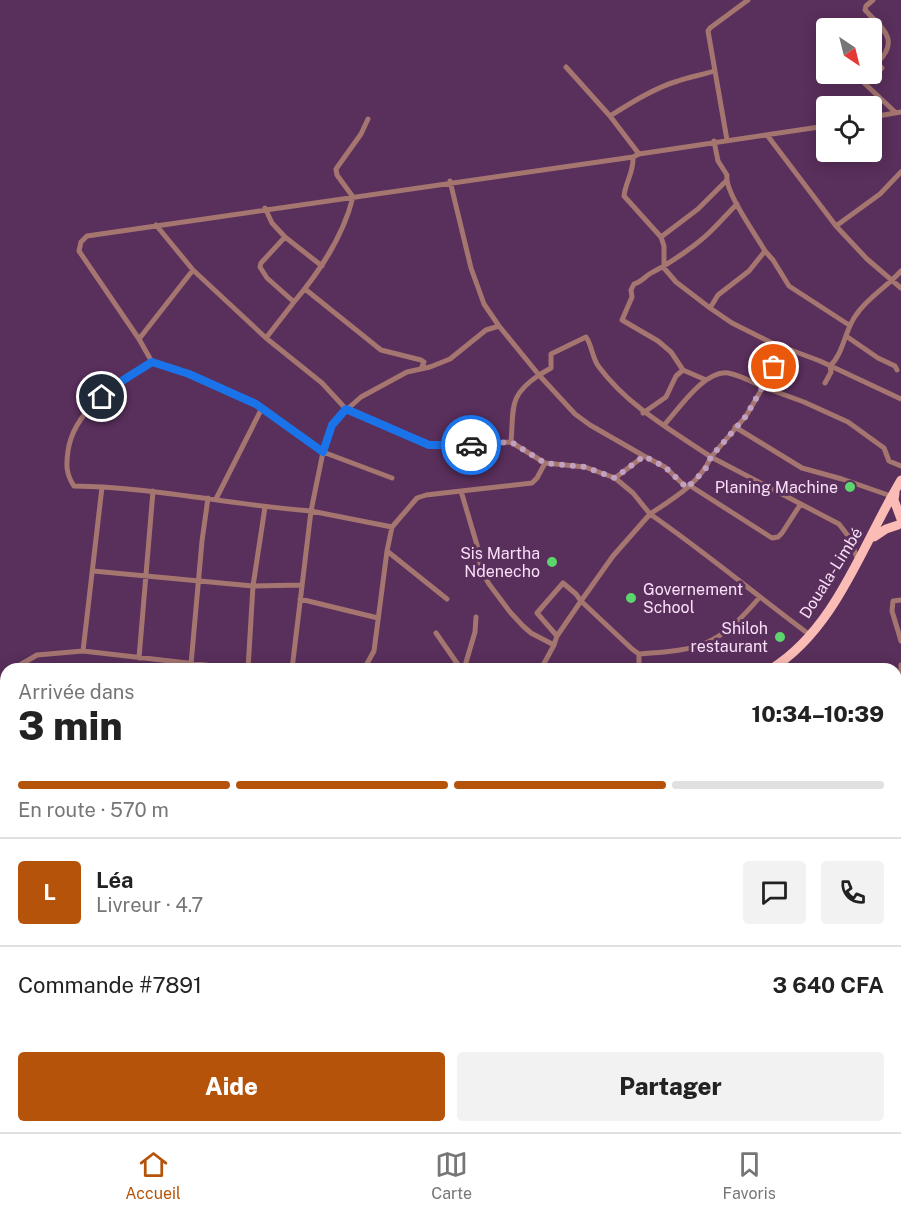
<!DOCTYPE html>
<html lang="fr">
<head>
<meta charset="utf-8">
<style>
	:root { --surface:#fff; --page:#f2f2f2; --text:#222; --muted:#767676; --line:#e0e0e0; --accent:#b45309 }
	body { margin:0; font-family:"Public Sans",sans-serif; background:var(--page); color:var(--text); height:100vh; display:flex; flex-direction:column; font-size:22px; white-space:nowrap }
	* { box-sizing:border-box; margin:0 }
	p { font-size:20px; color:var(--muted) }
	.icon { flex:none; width:33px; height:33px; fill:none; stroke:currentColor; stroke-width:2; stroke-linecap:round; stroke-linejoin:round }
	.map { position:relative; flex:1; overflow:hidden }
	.details { position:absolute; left:0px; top:663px; width:902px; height:470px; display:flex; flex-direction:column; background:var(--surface); border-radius:18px 18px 0 0; box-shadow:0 3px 15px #0003 }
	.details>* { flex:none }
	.needle { width:39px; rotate:145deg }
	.buttons { position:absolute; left:816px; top:18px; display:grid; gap:12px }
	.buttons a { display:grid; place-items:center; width:66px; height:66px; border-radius:6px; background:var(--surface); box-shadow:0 3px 15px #0003; font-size:30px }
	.pin { position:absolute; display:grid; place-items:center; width:51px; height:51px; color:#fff; margin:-26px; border:3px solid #fff; border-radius:50%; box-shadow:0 2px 6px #0007 }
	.courier { position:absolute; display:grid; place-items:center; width:60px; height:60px; margin:-30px; border:4px solid #1a73e8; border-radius:50%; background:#fff; color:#222; box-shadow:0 2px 8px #0007 }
	.head em { font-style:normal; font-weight:800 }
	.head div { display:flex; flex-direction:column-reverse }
	.head { display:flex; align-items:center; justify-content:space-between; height:102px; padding:0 18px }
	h1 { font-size:39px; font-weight:800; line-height:45px }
	.bar { display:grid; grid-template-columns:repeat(4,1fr); gap:9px 6px; align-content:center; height:72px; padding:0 18px }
	.bar i { height:8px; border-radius:4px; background:var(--line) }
	.bar .active { background:var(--accent) }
	.bar p { grid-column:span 4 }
	.line { display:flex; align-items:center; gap:15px; padding:0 18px; border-top:2px solid var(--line) }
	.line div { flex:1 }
	.round { display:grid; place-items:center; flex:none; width:63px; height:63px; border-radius:6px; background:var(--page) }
	.cta { display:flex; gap:12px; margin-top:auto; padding:12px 18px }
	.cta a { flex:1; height:69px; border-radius:6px; background:var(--accent); color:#fff; font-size:24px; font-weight:800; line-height:69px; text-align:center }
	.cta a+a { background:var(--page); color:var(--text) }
	.tabs { display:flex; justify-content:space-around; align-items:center; height:84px; border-top:2px solid var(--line); background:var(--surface); font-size:16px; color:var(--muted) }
	.tabs a { display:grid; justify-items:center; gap:3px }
	.tabs .active { color:var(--accent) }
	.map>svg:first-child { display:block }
</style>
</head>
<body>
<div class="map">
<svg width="901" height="1132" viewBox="0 0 901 1132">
	<rect width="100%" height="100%" fill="#592f5b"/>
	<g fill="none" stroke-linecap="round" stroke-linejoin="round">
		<!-- minor -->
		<path stroke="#a57570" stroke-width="5" d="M873,0L866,6L865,10C882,28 901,40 877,63L882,68L870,80L863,79L862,81L895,112
			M566,67L610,116L639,154
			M610,116C629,104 656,87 678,81C689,77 702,75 714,71
			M872,117L901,112
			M767,135L836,226L867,259L901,288
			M727,140L708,31L710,28L748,0
			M714,141L718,161L727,175C724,191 756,235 765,251L749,271L718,295L710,308L732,323L772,343L820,361L901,399
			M633,157C634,172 625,183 624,196L661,237L664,246V268L676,282L710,308
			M450,181L471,268L484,304L499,326
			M156,225L193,270
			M836,226L880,194L901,172
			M285,237L322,266
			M661,237L698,209L726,181
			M765,251L773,260L789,286L849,325
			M305,289L381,350L421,360L424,362L421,369
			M294,302C320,271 343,237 353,197L337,175L336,169L361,134L368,119
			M846,336L878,358L895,366L897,370
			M266,338L322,383L346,409L411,438L430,445L445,446L511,442
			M139,339L193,270L266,338L294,302L267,278L260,267L261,263L285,237L272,223L265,208
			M152,362C119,383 74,408 68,451C66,465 66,474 74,486C154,487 231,505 311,511L323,452L392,478
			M683,370L706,380
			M825,383L831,372L830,366C844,353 845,329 856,315C868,297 887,287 901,271
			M643,413L666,397L676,376L683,370L671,352L658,341L622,320L632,297L631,290L634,284C642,282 646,275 653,272C670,263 697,245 711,231C720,222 728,213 737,204
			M664,425C679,409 704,370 728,373C740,375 752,382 763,387L785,348
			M735,427L802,468L842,479L891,496
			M644,456L665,467L687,488
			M545,463L511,442C514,407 508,396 539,375L499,326L486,330L450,359L430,367L407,372L361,397L334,421L323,452L256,404L188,374L152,362L139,339L79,251L81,242L87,236C269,208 451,182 633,157L639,154L826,126
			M689,485L772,538L778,537L782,533L800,505
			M216,499L262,408
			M93,571L253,586L302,585
			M300,599L378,618
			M447,599L387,551L392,527L417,498L426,495L461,491
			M901,600L893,601L892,611L901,641
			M436,633L461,669
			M810,635C756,595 705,552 650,514C674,498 699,484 711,457L839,524L849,537L858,560
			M554,645L531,633L523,626L510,612L489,584L481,570L477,545L461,491L532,483L537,478L545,463L585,467L615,478
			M83,651L102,487
			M639,654C701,650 718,646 759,598
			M139,658L153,491
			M191,664L202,541L208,498
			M901,665V674
			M13,669L37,655L83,651L240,669
			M248,669L253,586L265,507
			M292,669L311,511L392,527
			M364,669L374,651L387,551
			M464,669L475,632L476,617
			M541,669L554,645L557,636L581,601L576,594L563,583L537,613L557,636
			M639,669V654L632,649L581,601L613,556L650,514L633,493L615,478L644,456L590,425L575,414L539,375L551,368V354L586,337C592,345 592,358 599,367C628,406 671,430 711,457L746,416L763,387L804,402L848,422L884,448L889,461L901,466
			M0,685L6,675
			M896,711L901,708
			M0,712L6,731
			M0,768L6,765
			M896,768L901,767
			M0,835L6,832
			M896,922L901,929
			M896,962L901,959
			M896,1011L901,1009
			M896,1052L901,1049
			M0,1084L6,1085
			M896,1121L901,1122
			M306,1126L307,1132
			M51,1132L55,1126
			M388,1132L398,1126
			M423,1132L426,1126
			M480,1132L483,1126
			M607,1132L610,1126
			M721,1132L722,1126
			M790,1132L791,1126
			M831,1132L832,1126"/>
		<!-- trunk -->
		<path stroke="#fcbcb6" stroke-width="9" d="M895,493L894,500L901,519
			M874,537L886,529L898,525
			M771,669C836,629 863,543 901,480
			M0,922L6,919"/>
	</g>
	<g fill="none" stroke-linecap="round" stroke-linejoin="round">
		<!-- done -->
		<path stroke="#c1a1c1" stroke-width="6" stroke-dasharray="0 10.8" d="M471,445L511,442L545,463L585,467L615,478L644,456L665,467L687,488L705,470L711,457L746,416L774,367"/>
		<!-- route -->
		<path stroke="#1a73e8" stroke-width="8" d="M102,397L117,384L152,362L189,374L256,404L323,452L332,425L346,409L429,445H471"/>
	</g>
	<!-- markers -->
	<g fill="#5dd56d" stroke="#592f5b" stroke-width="2">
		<circle cx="850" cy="487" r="6"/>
		<circle cx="552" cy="562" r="6"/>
		<circle cx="631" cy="598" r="6"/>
		<circle cx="780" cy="637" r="6"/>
	</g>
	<g text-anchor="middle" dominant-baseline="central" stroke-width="6" stroke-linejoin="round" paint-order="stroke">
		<!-- poi labels -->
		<g font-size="16" fill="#f9dff8" stroke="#592f5b" text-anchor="end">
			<text x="838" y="487">Planing Machine</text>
			<text x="540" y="553">Sis Martha<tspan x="540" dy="18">Ndenecho</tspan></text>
			<text x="643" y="589" text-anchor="start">Governement<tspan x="643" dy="18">School</tspan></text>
			<text x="768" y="628">Shiloh<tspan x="768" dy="18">restaurant</tspan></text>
		</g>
		<!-- street labels -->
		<g font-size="16" fill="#f9dff8" stroke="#592f5b">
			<text transform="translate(831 573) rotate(-58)">Douala-Limbé</text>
		</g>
	</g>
</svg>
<div class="buttons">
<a><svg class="needle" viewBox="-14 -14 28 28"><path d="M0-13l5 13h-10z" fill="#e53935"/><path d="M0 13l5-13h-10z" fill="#767676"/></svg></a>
<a><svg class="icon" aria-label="locate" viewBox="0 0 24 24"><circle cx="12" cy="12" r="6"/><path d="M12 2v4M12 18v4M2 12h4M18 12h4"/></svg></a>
</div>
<div class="pin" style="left:774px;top:367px;background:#ea580c"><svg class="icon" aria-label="bag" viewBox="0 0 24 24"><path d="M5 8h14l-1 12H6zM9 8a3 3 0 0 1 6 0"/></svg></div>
<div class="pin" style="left:102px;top:397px;background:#1f2937"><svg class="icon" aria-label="home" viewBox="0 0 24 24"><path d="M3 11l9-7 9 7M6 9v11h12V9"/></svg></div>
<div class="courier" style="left:471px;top:445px"><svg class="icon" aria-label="car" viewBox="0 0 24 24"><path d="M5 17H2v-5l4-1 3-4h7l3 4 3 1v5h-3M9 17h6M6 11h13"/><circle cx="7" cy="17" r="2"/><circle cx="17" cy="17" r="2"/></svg></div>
<section class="details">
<div class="head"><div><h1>3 min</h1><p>Arrivée dans</p></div><em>10:34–10:39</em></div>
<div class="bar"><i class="active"></i><i class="active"></i><i class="active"></i><i></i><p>En route · 570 m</p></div>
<div class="line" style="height:108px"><b class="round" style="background:var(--accent);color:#fff">L</b><div><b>Léa</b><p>Livreur · 4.7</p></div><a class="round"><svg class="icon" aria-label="chat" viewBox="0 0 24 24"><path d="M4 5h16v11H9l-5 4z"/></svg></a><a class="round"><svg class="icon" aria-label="phone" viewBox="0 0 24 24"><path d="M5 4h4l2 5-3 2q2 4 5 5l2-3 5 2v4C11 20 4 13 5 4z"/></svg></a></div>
<div class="line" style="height:78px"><div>Commande #7891</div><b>3 640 CFA</b></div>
<div class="cta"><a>Aide</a><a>Partager</a></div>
</section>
</div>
<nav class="tabs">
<a class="active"><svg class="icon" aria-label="home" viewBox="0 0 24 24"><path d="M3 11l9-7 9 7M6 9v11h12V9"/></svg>Accueil</a>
<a><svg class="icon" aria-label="map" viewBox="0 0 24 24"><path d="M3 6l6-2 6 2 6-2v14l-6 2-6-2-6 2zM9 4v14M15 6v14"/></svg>Carte</a>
<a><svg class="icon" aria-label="saved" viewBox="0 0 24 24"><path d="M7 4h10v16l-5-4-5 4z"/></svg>Favoris</a>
</nav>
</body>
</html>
